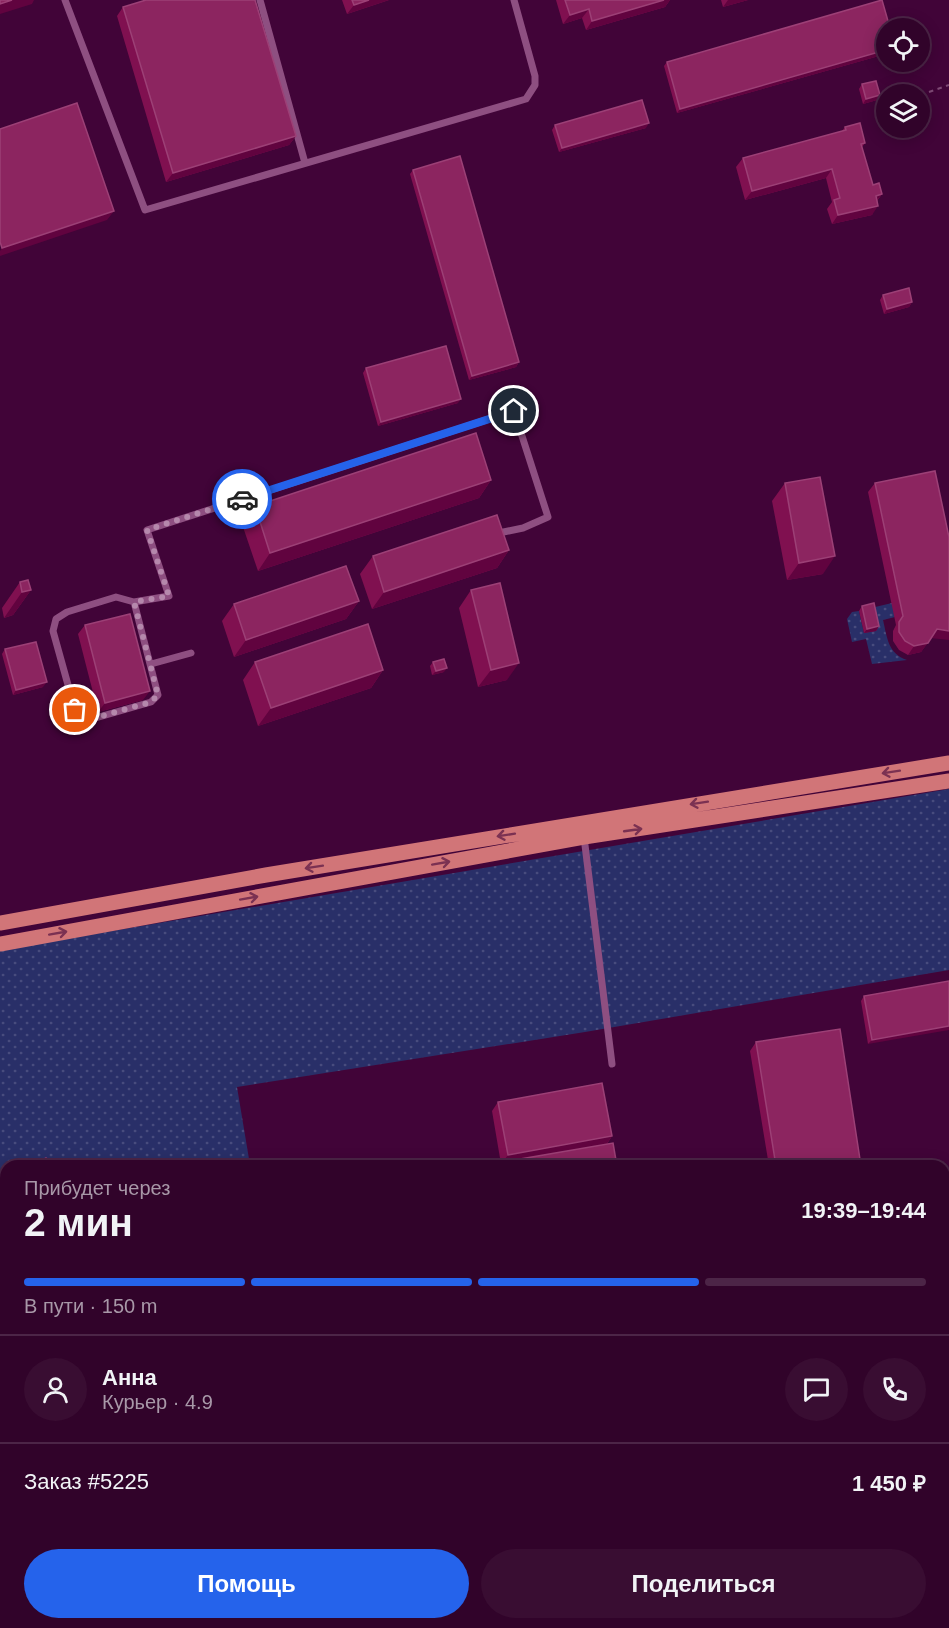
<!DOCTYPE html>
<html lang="ru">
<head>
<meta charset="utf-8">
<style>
	:root { --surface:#31032a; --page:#390d32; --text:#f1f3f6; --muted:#a898a8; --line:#4c2547; --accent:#2563eb }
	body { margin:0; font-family:Arial,sans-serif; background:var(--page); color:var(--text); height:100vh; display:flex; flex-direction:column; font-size:22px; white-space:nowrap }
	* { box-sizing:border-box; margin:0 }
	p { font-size:20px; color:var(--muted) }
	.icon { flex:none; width:33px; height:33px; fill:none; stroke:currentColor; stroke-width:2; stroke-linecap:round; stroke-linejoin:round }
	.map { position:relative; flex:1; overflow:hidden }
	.sheet { position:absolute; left:0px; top:1160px; width:950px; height:470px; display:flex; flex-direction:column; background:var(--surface); border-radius:18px 18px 0 0; box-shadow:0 3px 15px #0003,0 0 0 2px var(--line) }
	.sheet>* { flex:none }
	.buttons { position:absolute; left:876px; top:18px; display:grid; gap:12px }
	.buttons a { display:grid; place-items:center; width:54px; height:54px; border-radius:50%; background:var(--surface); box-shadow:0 3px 15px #0003,0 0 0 2px var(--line); font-size:30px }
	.pin { position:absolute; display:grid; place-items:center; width:51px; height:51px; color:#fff; margin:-26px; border:3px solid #fff; border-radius:50%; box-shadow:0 2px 6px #0007 }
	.courier { position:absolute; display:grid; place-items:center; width:60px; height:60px; margin:-30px; border:4px solid #2563eb; border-radius:50%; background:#fff; color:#222; box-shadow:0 2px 8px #0007 }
	.headline em { font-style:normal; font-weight:600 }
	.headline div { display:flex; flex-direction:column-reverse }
	.headline { display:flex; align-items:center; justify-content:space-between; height:102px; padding:0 24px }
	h1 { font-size:39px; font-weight:600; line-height:45px }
	.bar { display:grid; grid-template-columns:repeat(4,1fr); gap:9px 6px; align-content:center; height:72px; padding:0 24px }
	.bar i { height:8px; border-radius:4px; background:var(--line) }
	.bar .current { background:var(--accent) }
	.bar p { grid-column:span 4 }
	.line { display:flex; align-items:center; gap:15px; padding:0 24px; border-top:2px solid var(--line) }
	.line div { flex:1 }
	.round { display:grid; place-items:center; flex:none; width:63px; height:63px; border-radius:32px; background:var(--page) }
	.cta { display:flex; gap:12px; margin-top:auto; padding:12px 24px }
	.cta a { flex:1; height:69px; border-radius:36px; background:var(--accent); color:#fff; font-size:24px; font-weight:600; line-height:69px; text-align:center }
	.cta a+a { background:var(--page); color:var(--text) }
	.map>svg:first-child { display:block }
</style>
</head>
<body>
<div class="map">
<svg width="949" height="1628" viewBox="0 0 949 1628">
	<defs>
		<pattern id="grass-dots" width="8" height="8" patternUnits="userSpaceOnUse" patternTransform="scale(1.5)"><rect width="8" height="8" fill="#292f68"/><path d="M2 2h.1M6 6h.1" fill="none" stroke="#484c7e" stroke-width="1.8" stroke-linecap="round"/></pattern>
	</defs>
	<rect width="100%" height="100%" fill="#410438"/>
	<!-- grass -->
	<path fill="url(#grass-dots)" d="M892,603L895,617L883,620C887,637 888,654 907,660L872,664L866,639L852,642L847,619L852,612L859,611L864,633L871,608Z
		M949,789V970L585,1032L237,1087L250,1165L6,1166V1449L0,1447V950Z"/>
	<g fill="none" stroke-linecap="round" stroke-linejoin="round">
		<!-- path -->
		<path stroke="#7d4974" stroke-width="2" stroke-dasharray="4.5 4.5" stroke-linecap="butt" d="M929,92L949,85
			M0,1534L6,1535"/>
		<!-- lane -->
		<path stroke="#8e4f81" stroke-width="7" d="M65,0L145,210L526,99L535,85V76L514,0
			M260,0L305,163
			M134,602L158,695L151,702L92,719L82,717L75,710L53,631L56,619L67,612L116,597L134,602L169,596L147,530L514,411L548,517L523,528L494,534
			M151,664L191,653
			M584,837L612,1064"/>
		<!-- street -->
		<path stroke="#8e4f81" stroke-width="14" d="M0,1457L6,1459
			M944,1503L949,1502
			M277,1623L280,1628
			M526,1623L528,1628
			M49,1628L60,1623"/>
		<!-- primary -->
		<path stroke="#d17578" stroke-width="15" d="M0,923L266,875L949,763
			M0,944L584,837L949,781"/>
	</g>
	<!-- wall -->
	<path fill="#801050" d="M342,0H389L347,14Z
		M556,0H670L665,7L586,30L582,18L563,24Z
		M721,0H748L723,7Z
		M123,7L296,136L289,145L166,182L117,16Z
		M886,28V54L677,113L664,66L667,62Z
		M862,84L880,95L877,100L863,104L859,89Z
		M555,125L646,128L559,152L552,130Z
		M845,127L865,143L862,147L873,185L882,194L877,201L872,215L832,224L827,209L832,202L826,178L745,200L736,167L743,158L842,131Z
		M413,170L519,362L516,367L469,380L410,174Z
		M883,295L912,302L909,307L884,314L880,300Z
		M366,368L458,403L378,426L363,373Z
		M491,480L479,498L258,571L242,524L255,506Z
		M785,483L823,574L787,580L772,501Z
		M875,483L931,638L921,652L908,655L899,650L893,641V631L896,625L868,492Z
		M509,550L497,568L372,609L360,574L373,556Z
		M20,582L31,590L13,615L4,618L2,608Z
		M471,590L507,680L478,687L459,608Z
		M359,601L346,619L234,657L222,621L234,604Z
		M862,606L879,626L876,631L864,633L859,611Z
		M85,625L143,700L98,712L78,634Z
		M5,649L43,687L13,695L2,654Z
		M255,662L383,670L371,688L258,726L243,680Z
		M433,662L444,672L432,675L430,666Z
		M949,981L868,1044L861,1001L864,996Z
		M756,1042L861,1166H769L750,1051Z
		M498,1102L612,1136L607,1144L617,1166H505L507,1163L501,1164L492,1111Z
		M949,1531V1556L944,1537L946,1532Z
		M129,1623H149L150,1625L159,1628H131Z
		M222,1623H253L255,1628H224Z
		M293,1623H325L321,1626L320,1628H296Z
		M447,1623H477L480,1628H448L446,1624Z
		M670,1623H700L690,1628H673Z"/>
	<!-- shaded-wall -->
	<path fill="#61033f" d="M12,0H34L32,4L0,14V4Z
		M369,0H389L347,14L354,5Z
		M664,0H670L665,7L586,30L592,21Z
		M728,0H748L723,7Z
		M589,9L582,18L563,24L570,15Z
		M886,50V54L677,113L680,109Z
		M880,95L877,100L863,104L866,99Z
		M649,123L646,128L559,152L562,148Z
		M296,136L289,145L166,182L173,173Z
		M832,169L826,178L745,200L752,191Z
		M882,194L875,203L876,196Z
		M878,206L872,215L832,224L838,215Z
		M114,211L107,220L0,256V251L2,248Z
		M912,302L909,307L884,314L887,309Z
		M519,362L516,367L469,380L472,376Z
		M461,399L458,403L378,426L381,422Z
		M491,480L479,498L258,571L270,553Z
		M509,550L497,568L372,609L384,592Z
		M835,556L823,574L787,580L799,563Z
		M31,590L13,615L4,618L22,592Z
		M359,601L346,619L234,657L246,640Z
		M879,626L876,631L864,633L867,629Z
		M937,629L949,631V640L930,638Z
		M928,643L921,652L908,655L914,646Z
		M519,663L507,680L478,687L491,670Z
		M447,668L444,672L432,675L436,671Z
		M383,670L371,688L258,726L271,708Z
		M47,682L43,687L13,695L16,690Z
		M150,691L143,700L98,712L105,703Z
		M949,1026V1030L868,1044L872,1040Z
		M612,1136L606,1145L509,1161L507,1163L501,1164L508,1155Z
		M6,1216V1236L0,1240V1223Z
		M949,1443V1451L944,1452V1444Z
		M644,1623H646L643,1628H633Z
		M694,1623H700L690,1628H682Z"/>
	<!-- building -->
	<path fill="#8c2560" stroke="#9c4076" stroke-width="1.5" d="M0,0H12L0,4Z
		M146,0H255L296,136L173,173L123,7Z
		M352,0H369L354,5Z
		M565,0H664L592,21L589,9L570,15Z
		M882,0L890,28H886V50L680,109L667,62Z
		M876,81L880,95L866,99L862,84Z
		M642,100L649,123L562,148L555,125Z
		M77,103L114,211L2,248L0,242V129Z
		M860,123L865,143L861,144L873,185L879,183L882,194L876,196L878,206L838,215L834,200L840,198L832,169L752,191L743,158L846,130L845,127Z
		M460,156L519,362L472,376L413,170Z
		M909,288L912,302L887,309L883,295Z
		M446,346L461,399L381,422L366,368Z
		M476,433L491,480L270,553L255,506Z
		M935,471L949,537V631L937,629L928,643L914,646L905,641L899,632V622L903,616L875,483Z
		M820,477L835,556L799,563L785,483Z
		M497,515L509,550L384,592L373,556Z
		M346,566L359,601L246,640L234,604Z
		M28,580L31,590L22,592L20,582Z
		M500,583L519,663L491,670L471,590Z
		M874,603L879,626L867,629L862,606Z
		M130,614L150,691L105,703L85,625Z
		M368,624L383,670L271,708L255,662Z
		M36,642L47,682L16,690L5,649Z
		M444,659L447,668L436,671L433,662Z
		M949,981V1026L872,1040L864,996Z
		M840,1029L861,1166H776L756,1042Z
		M602,1083L612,1136L508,1155L498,1102Z
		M613,1143L617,1166H509V1161Z
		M46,1158L50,1166H30Z
		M6,1177V1220L0,1223V1180Z
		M949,1418V1443L944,1444V1419Z
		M949,1531V1541L946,1532Z
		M134,1623H149L150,1625L157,1623L159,1628H137Z
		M227,1623H253L255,1628H230Z
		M304,1623H320L321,1627L318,1628H307Z
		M451,1623H477L480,1628H453Z
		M602,1623H644L633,1628H597L596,1626Z
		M675,1623H694L682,1628H678Z"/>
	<!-- one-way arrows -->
	<defs><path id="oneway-shaft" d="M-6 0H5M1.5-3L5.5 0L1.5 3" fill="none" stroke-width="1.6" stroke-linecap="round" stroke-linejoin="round" transform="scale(1.5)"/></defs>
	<g stroke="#7b3152">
		<use href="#oneway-shaft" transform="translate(891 772) rotate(171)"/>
		<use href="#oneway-shaft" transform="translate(699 803) rotate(171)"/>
		<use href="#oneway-shaft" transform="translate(633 830) rotate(-8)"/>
		<use href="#oneway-shaft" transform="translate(506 835) rotate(171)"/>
		<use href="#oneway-shaft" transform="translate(441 863) rotate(-10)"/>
		<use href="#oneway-shaft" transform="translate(314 867) rotate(171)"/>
		<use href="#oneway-shaft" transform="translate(249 898) rotate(-10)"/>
		<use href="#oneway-shaft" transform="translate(58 933) rotate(-10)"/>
	</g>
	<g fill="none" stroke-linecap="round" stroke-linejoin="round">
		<!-- done -->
		<path stroke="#b588ac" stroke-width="6" stroke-dasharray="0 10.8" d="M75,710L82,717L92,719L151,702L158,695L134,602L169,596L147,530L242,499"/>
		<!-- route -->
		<path stroke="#2563eb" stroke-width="8" d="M242,499L514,411"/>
	</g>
</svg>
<div class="buttons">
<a><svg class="icon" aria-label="locate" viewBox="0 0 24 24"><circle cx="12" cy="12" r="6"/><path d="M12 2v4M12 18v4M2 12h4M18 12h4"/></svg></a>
<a><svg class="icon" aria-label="layers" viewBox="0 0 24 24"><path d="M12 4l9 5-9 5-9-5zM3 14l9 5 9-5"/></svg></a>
</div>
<div class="pin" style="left:75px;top:710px;background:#ea580c"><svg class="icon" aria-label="bag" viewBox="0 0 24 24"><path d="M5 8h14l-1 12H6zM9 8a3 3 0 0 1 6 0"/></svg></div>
<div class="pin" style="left:514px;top:411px;background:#1f2937"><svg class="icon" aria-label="home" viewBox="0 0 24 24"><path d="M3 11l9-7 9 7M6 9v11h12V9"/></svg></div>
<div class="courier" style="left:242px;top:499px"><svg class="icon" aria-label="car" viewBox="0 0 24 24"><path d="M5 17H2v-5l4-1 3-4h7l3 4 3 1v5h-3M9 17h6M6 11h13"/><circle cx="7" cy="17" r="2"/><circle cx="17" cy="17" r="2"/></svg></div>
<section class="sheet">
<div class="headline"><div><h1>2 мин</h1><p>Прибудет через</p></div><em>19:39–19:44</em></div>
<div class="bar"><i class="current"></i><i class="current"></i><i class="current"></i><i></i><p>В пути · 150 m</p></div>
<div class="line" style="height:108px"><a class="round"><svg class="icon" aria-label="person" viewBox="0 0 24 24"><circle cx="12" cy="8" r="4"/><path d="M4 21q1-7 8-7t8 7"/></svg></a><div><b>Анна</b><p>Курьер · 4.9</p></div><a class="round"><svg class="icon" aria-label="chat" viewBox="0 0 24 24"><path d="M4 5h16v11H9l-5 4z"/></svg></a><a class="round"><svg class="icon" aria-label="phone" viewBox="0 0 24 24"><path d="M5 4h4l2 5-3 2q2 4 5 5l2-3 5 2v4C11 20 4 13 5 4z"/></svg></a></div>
<div class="line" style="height:78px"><div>Заказ #5225</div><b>1 450 ₽</b></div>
<div class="cta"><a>Помощь</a><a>Поделиться</a></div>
</section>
</div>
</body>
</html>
